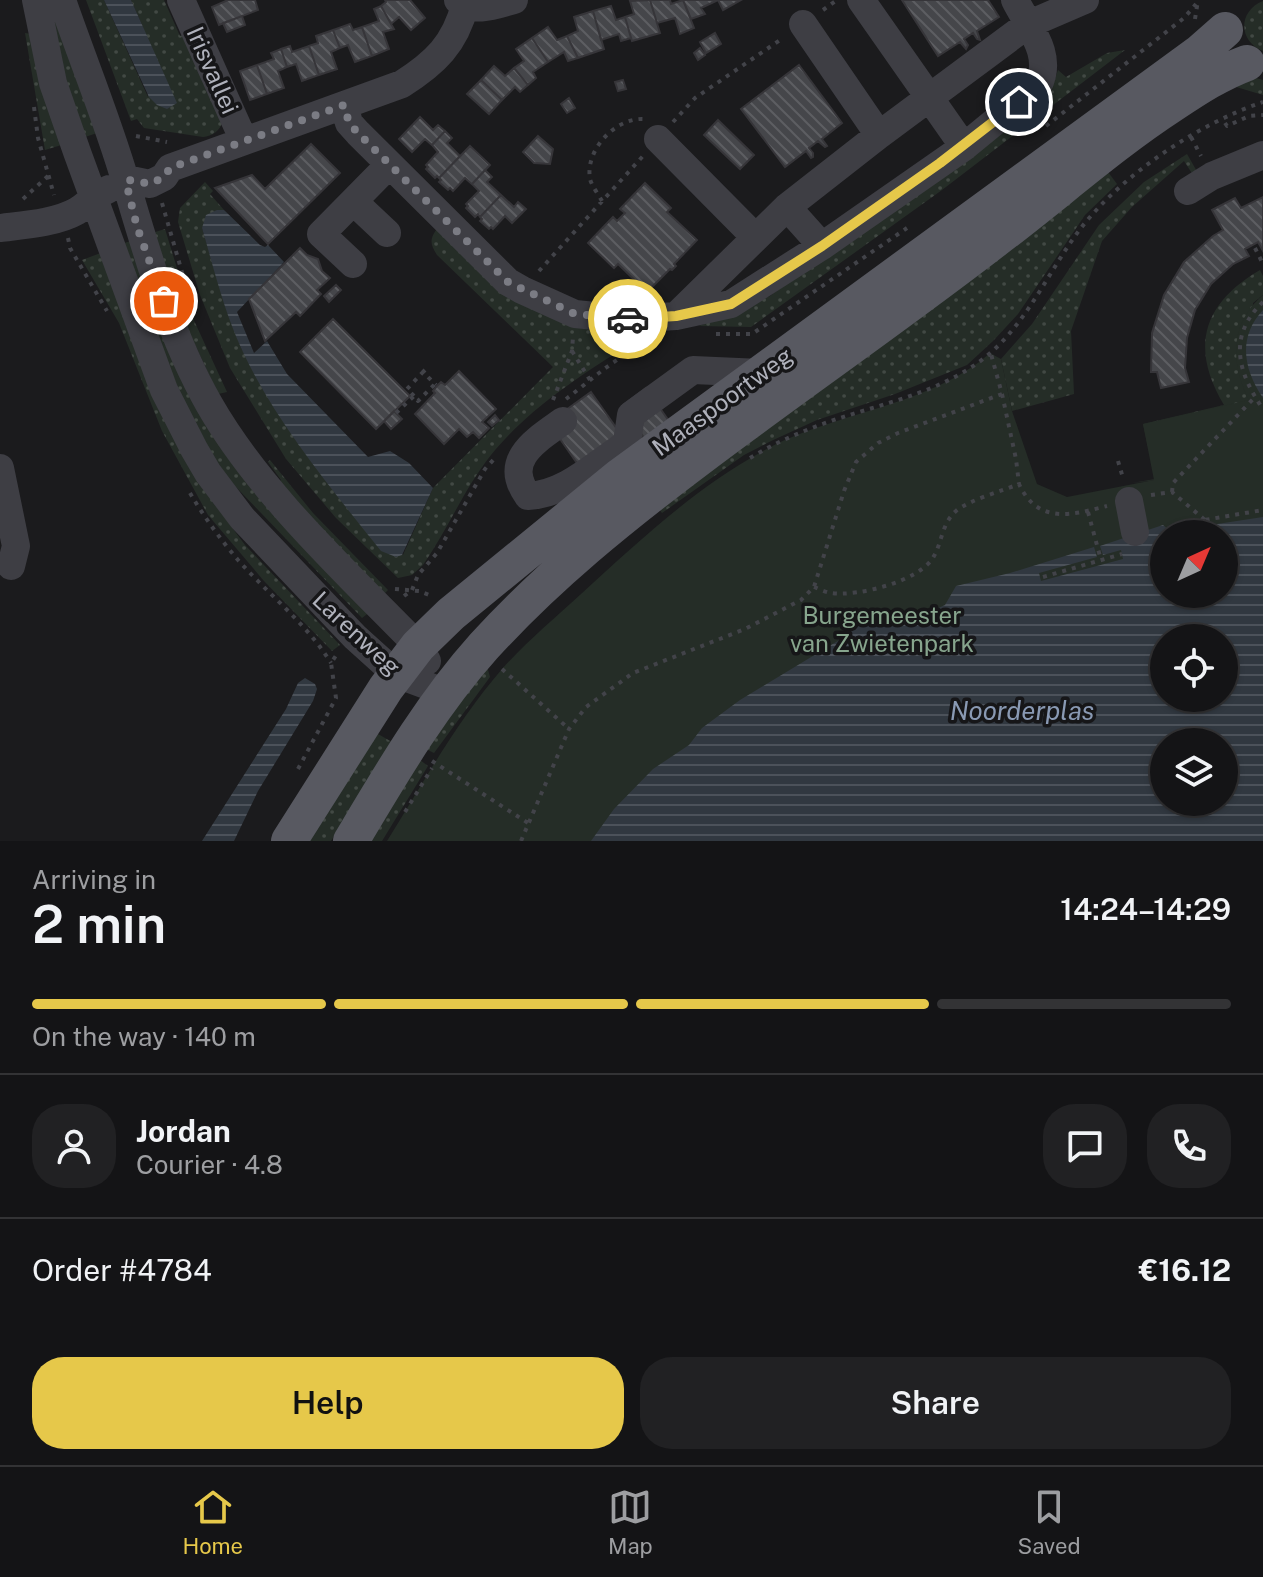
<!DOCTYPE html>
<html lang="en">
<head>
<meta charset="utf-8">
<style>
	:root { --surface:#141416; --page:#212123; --text:#f1f3f6; --muted:#9d9ea1; --line:#333335; --accent:#e6c84a }
	body { margin:0; font-family:"Public Sans",sans-serif; background:var(--page); color:var(--text); height:100vh; display:flex; flex-direction:column; font-size:30px; white-space:nowrap }
	* { box-sizing:border-box; margin:0 }
	p { font-size:26px; color:var(--muted) }
	.icon { flex:none; width:44px; height:44px; fill:none; stroke:currentColor; stroke-width:2; stroke-linecap:round; stroke-linejoin:round }
	.map { position:relative; height:841px; overflow:hidden }
	.side { display:flex; flex-direction:column; background:var(--surface); flex:1 }
	.side>* { flex:none }
	.needle { width:52px; rotate:44deg }
	.tools { position:absolute; left:1150px; top:520px; display:grid; gap:16px }
	.tools a { display:grid; place-items:center; width:88px; height:88px; border-radius:50%; background:var(--surface); box-shadow:0 2px 6px #0004,0 0 0 2px var(--line); font-size:40px }
	.pin { position:absolute; display:grid; place-items:center; width:68px; height:68px; color:#fff; margin:-34px; border:4px solid #fff; border-radius:50%; box-shadow:0 2px 8px #0007 }
	.courier { position:absolute; display:grid; place-items:center; width:80px; height:80px; margin:-40px; border:6px solid #e6c84a; border-radius:50%; background:#fff; color:#222; box-shadow:0 2px 10px #0007 }
	.headline em { font-style:normal; font-weight:600 }
	.headline div { display:flex; flex-direction:column-reverse }
	.headline { display:flex; align-items:center; justify-content:space-between; height:136px; padding:0 32px }
	h1 { font-size:52px; font-weight:600; line-height:60px }
	.bar { display:grid; grid-template-columns:repeat(4,1fr); gap:12px 8px; align-content:center; height:96px; padding:0 32px }
	.bar i { height:10px; border-radius:6px; background:var(--line) }
	.bar .on { background:var(--accent) }
	.bar p { grid-column:span 4 }
	.line { display:flex; align-items:center; gap:20px; padding:0 32px; border-top:2px solid var(--line) }
	.line div { flex:1 }
	.round { display:grid; place-items:center; flex:none; width:84px; height:84px; border-radius:32px; background:var(--page) }
	.primary-button { display:flex; gap:16px; margin-top:auto; padding:16px 32px }
	.primary-button a { flex:1; height:92px; border-radius:32px; background:var(--accent); color:#111; font-size:32px; font-weight:600; line-height:92px; text-align:center }
	.primary-button a+a { background:var(--page); color:var(--text) }
	.tabs { display:flex; justify-content:space-around; align-items:center; height:112px; border-top:2px solid var(--line); background:var(--surface); font-size:22px; color:var(--muted) }
	.tabs a { display:grid; justify-items:center; gap:4px }
	.tabs .on { color:var(--accent) }
	.map>svg:first-child { display:block }
</style>
</head>
<body>
<div class="map">
<svg width="1263" height="841" viewBox="0 0 1263 841">
	<defs>
		<pattern id="grass-dots" width="8" height="8" patternUnits="userSpaceOnUse" patternTransform="scale(2)"><rect width="8" height="8" fill="#252d27"/><path d="M2 2h.1M6 6h.1" fill="none" stroke="#424944" stroke-width="1.8" stroke-linecap="round"/></pattern>
		<pattern id="water-rules" width="6" height="5" patternUnits="userSpaceOnUse" patternTransform="scale(2)"><rect width="6" height="5" fill="#313840"/><path d="M0 2.5h6" fill="none" stroke="#4c525a"/></pattern>
		<pattern id="building-back-hatch" width="6" height="6" patternUnits="userSpaceOnUse" patternTransform="scale(2)"><rect width="6" height="6" fill="#45464a"/><path d="M-1 5l2 2M0 0l6 6M5-1l2 2" fill="none" stroke="#5d5e62"/></pattern>
	</defs>
	<rect width="100%" height="100%" fill="#1b1b1d"/>
	<!-- grass -->
	<path fill="url(#grass-dots)" d="M55,0L100,132L79,139L52,51Z
		M86,0H104L148,97L143,27L131,0H164L180,36L186,34L223,121C220,131 212,136 203,137L144,128L137,119L131,121Z
		M1263,1V51C1238,41 1238,11 1263,1Z
		M25,33L31,34L68,143L45,150Z
		M1125,50L942,190L751,327L699,326L770,296L1054,82L1058,70L1066,77L1107,53Z
		M1246,75L1263,80V95L1233,86Z
		M1187,154L1199,175L1195,178L1184,161L1132,207L1102,241L1071,331L1074,394L1012,411L1001,359L1032,324L1099,225L1144,182Z
		M1105,168L1117,184L1085,215L1018,314L993,341L967,365L895,394L817,420L771,441L744,455L662,513L657,506Z
		M205,182L213,191L210,194L224,210L202,228L227,311L242,350L403,555L433,488L553,367L437,255C429,243 430,238 439,226L509,290L661,324C603,362 535,400 491,455C464,489 448,529 423,565L412,575L398,578L336,518L286,459L230,368L200,295L178,222L180,208Z
		M165,229L191,314L227,392L218,394L184,321L152,233Z
		M131,241L175,359L371,611L362,618L236,487L219,466L177,397L121,244Z
		M106,251L208,495L245,545L340,645L332,651L264,581L208,515L162,431L119,323L82,260Z
		M1260,270L1263,276V295L1253,303L1249,400L1173,478L1132,483L1155,479L1143,424L1224,405C1190,348 1202,304 1260,270Z
		M270,460L313,513L388,590L381,597L276,485L281,480L268,462Z
		M487,666L490,677L434,753L426,749Z
		M371,730L392,742L331,841H303Z
		M412,754L428,766L382,841H359Z"/>
	<!-- park -->
	<path fill="#252d27" fill-rule="evenodd" d="M1263,295V841H387C423,783 457,721 502,669C526,642 555,618 581,594C638,542 695,488 763,451C833,412 931,406 990,353L1001,359L1012,411L1037,484L1067,497L1154,480L1143,424L1249,400C1230,363 1230,323 1263,295ZM1164,534H1224V594H1164ZM1164,638H1224V698H1164ZM1164,742H1224V802H1164Z"/>
	<!-- water -->
	<path fill="url(#water-rules)" fill-rule="evenodd" d="M104,0H131L177,103L167,109L157,105L149,97Z
		M217,210H224L260,245L265,247L268,245L284,262L237,312L254,353L267,341L287,374L368,457L390,451L409,463L433,488L402,555L396,557L381,551C333,491 274,420 242,350C224,311 214,269 202,228L206,215Z
		M1263,310V398C1244,370 1237,338 1263,310Z
		M1263,517V841H591L614,809L653,769L689,745L702,728L740,700L841,639L877,612L902,625L945,605L956,586L1010,573L1094,547L1097,557L1039,573L1041,581L1123,559L1121,550L1103,555L1100,546L1163,525L1171,532L1185,530V534H1164V594H1224V534H1192L1191,528ZM1164,638H1224V698H1164ZM1164,742H1224V802H1164Z
		M305,678L315,684L317,689L313,701L258,791L234,841H202L286,709L298,683Z"/>
	<!-- building -->
	<path fill="url(#building-back-hatch)" stroke="#363539" stroke-width="2" d="M255,0L258,10L219,25L212,7L228,0Z
		M385,0H410L425,18L411,30L399,17L391,24L381,6L386,2Z
		M650,0H670L671,4L683,0L694,28L680,34L675,18L657,23Z
		M650,0L660,33L632,41L625,17L634,14L630,1Z
		M683,0H718L701,8L705,14L691,19Z
		M718,0H741L723,10Z
		M902,0H988L999,17L977,31L980,40L977,39L973,33L964,39L968,45L966,49L960,42L938,56Z
		M381,6L394,29L383,32L389,49L372,56L362,27L379,21L374,9Z
		M611,6L616,20L625,17L631,38L621,41L619,34L601,40L593,11Z
		M593,11L604,49L578,58L567,36L578,31L574,17Z
		M242,16L245,25L227,32L223,23Z
		M350,24L353,30L362,27L372,56L355,62L348,45L340,48L333,30Z
		M548,27L557,40L567,36L578,58L568,61L564,52L548,62L532,38Z
		M333,30L340,48L331,52L337,69L319,75L309,46L318,43L316,36Z
		M715,33L721,44L706,53L700,42Z
		M532,38L548,62L533,72L536,78L528,85L514,68L524,61L516,49Z
		M290,46L292,52L309,46L319,75L302,81L296,64L287,67L281,49Z
		M700,48L705,55L698,60L694,53Z
		M281,49L287,67L278,71L284,88L267,94L257,65L274,59L271,53Z
		M257,65L267,94L250,100L240,71Z
		M799,65L842,123L822,139L827,146L825,147L818,141L809,148L813,153V157L811,158L806,151L785,167L741,109Z
		M494,66L505,76L514,68L528,85L520,92L515,87L502,100L481,80Z
		M481,80L502,100L489,114L467,94Z
		M623,80L626,89L618,91L615,82Z
		M569,98L575,108L567,113L561,104Z
		M420,117L433,130L438,125L445,131L432,145L425,139L412,152L399,139Z
		M718,120L754,155L740,169L704,135Z
		M445,131L452,138L447,143L460,156L439,178L437,176L435,178L426,169L428,167L426,165L438,152L432,145Z
		M538,136L553,149L550,164L534,163L523,152Z
		M311,144L340,173L268,244L215,188L252,175L265,189Z
		M470,146L490,165L472,184L465,178L453,191L450,188L448,190L439,182L441,180L439,178Z
		M485,170L492,177L487,182L501,195L480,217L478,214L475,217L466,208L468,206L466,204L479,191L472,184Z
		M645,183L671,208L667,212L697,240L674,264L676,266L672,270L670,269L647,292L618,264L614,268L588,243L613,217L617,221L625,213L620,209Z
		M501,195L514,207L518,202L526,209L512,223L505,216L493,229L491,227L489,229L480,221L482,219L480,217Z
		M1263,197V251L1258,242L1245,249L1249,256L1233,264L1211,284L1195,310L1187,338L1185,368L1189,382L1161,388L1157,372H1151L1152,333L1164,295L1184,262L1213,236L1223,230L1212,210L1235,198L1241,208Z
		M300,248L307,255L318,259L322,271L330,278L317,290L321,294L300,316L296,312L265,341L249,299Z
		M336,285L341,290L329,302L324,296Z
		M333,319L410,396L376,429L300,352Z
		M459,371L496,409L482,422L489,428L479,438L473,432L467,437L459,429L444,444L415,414L435,393L433,391L437,386L441,382L445,385Z
		M646,388L671,424L647,442L622,406Z
		M591,392L617,429L614,440L579,466L558,436L559,415Z
		M394,411L402,419L391,429L384,421Z
		M495,415L499,420L492,426L488,422Z"/>
	<g fill="none" stroke-linecap="round" stroke-linejoin="round">
		<!-- path -->
		<path stroke="#424349" stroke-width="4" stroke-dasharray="4 6" stroke-linecap="butt" d="M823,10L837,0
			M1195,19L1198,0
			M34,107L38,138L54,195
			M673,122L695,98L783,38
			M1225,123L1227,126L1249,116L1263,115
			M1046,126L1184,18L1196,4
			M136,136L167,142
			M1191,137L1201,156
			M23,199L48,176
			M602,201C598,194 592,186 590,179C585,150 615,118 643,119
			M162,203L186,286
			M68,238L70,248L107,311
			M1255,248L1263,264
			M539,271L643,156
			M1263,302C1227,336 1238,373 1263,409
			M716,334H752L907,228
			M572,351L590,380
			M425,370L423,372L436,385
			M1002,394L1016,459L1019,484
			M414,396L407,389L423,372
			M566,399C593,379 620,352 652,343
			M553,400L572,351L573,337
			M396,413L414,396L418,401L435,384
			M750,458C783,438 819,424 856,413C901,399 945,388 983,359C1027,325 1048,271 1081,228C1123,174 1198,124 1263,102
			M1118,461L1123,478
			M1172,492L1173,483L1255,397
			M190,493C204,517 221,540 238,560C269,595 307,624 331,663
			M1151,495L1172,492L1205,520
			M1088,512L1101,560
			M1189,534L1187,523L1263,510
			M1043,577L1122,554
			M814,587C819,589 825,592 831,593C857,597 921,581 934,556C942,542 942,523 956,511C969,500 1002,491 1019,484C1038,525 1072,515 1107,506
			M395,589L419,591L429,595
			M404,596L412,590L418,575L437,553L485,469L495,458
			M502,669L569,729
			M432,761L528,823
			M298,769L336,698L331,663L337,654
			M405,812L432,768
			M521,841L569,729L586,707L633,673L745,629L801,600L814,587L844,491L856,462L878,443L898,433L1002,394L991,354"/>
		<!-- minor -->
		<path stroke="#3e3e44" stroke-width="28" d="M36,0L53,83L77,152L164,390L194,449L208,473L242,518L355,637L396,674L447,693
			M62,0C83,61 108,121 126,183C148,257 170,335 209,404C259,492 347,573 418,646L427,661
			M181,0L244,141
			M458,0C474,14 496,5 514,0
			M861,0L964,147
			M803,24L879,135
			M344,105L349,123L358,133L508,282L522,290L575,314L626,319L676,316L731,304L822,246L964,147L1038,86C1054,55 1029,28 1015,0
			M658,139L755,237
			M131,180L150,184L164,177L170,168L402,84C435,63 455,44 465,5
			M1188,191L1212,176L1263,155
			M354,202L387,233
			M787,207L822,246
			M0,228C24,225 56,223 77,211C90,203 93,196 109,189
			M353,264L321,234L389,165
			M676,316L787,207L879,135L1027,25L1085,0
			M563,421C535,441 502,460 528,496C564,494 591,468 619,449
			M0,468L16,546L11,566
			M620,476L619,449L627,443L631,415L693,370L761,373
			M1129,501L1135,532"/>
		<!-- major -->
		<path stroke="#585961" stroke-width="36" d="M289,841L386,688L418,646L451,614L620,476L1200,52L1225,30
			M351,841C391,774 431,705 484,646C549,575 621,517 698,459C796,385 898,315 995,240C1055,195 1110,145 1173,104C1197,88 1220,73 1247,63"/>
	</g>
	<g fill="none" stroke-linecap="round" stroke-linejoin="round">
		<!-- done -->
		<path stroke="#7b7c84" stroke-width="8" stroke-dasharray="0 14.4" d="M164,301L137,227L126,182L131,180L150,184L164,177L170,168L344,105L349,123L358,133L508,282L575,314L628,319"/>
		<!-- route -->
		<path stroke="#e6c84a" stroke-width="10" d="M628,319L676,316L731,304L822,246L940,163L1019,102"/>
	</g>
	<g text-anchor="middle" dominant-baseline="central" stroke-width="7" stroke-linejoin="round" paint-order="stroke">
		<!-- street labels -->
		<g font-size="24" fill="#afb1bb" stroke="#161618">
			<text transform="translate(213 70) rotate(66)">Irisvallei</text>
			<text transform="translate(722 401) rotate(-36)">Maaspoortweg</text>
			<text transform="translate(357 633) rotate(43)">Larenweg</text>
		</g>
		<!-- park labels -->
		<g font-size="24" fill="#87a58d" stroke="#161618">
			<text x="882" y="615">Burgemeester<tspan x="882" dy="28">van Zwietenpark</tspan></text>
		</g>
		<!-- water labels -->
		<g font-size="26" font-style="italic" fill="#8999b3" stroke="#161618">
			<text x="1022" y="710">Noorderplas</text>
		</g>
	</g>
</svg>
<div class="tools">
<a><svg class="needle" viewBox="-14 -14 28 28"><path d="M0-13l5 13h-10z" fill="#e53935"/><path d="M0 13l5-13h-10z" fill="#9d9ea1"/></svg></a>
<a><svg class="icon" aria-label="locate" viewBox="0 0 24 24"><circle cx="12" cy="12" r="6"/><path d="M12 2v4M12 18v4M2 12h4M18 12h4"/></svg></a>
<a><svg class="icon" aria-label="layers" viewBox="0 0 24 24"><path d="M12 4l9 5-9 5-9-5zM3 14l9 5 9-5"/></svg></a>
</div>
<div class="pin" style="left:164px;top:301px;background:#ea580c"><svg class="icon" aria-label="bag" viewBox="0 0 24 24"><path d="M5 8h14l-1 12H6zM9 8a3 3 0 0 1 6 0"/></svg></div>
<div class="pin" style="left:1019px;top:102px;background:#1f2937"><svg class="icon" aria-label="home" viewBox="0 0 24 24"><path d="M3 11l9-7 9 7M6 9v11h12V9"/></svg></div>
<div class="courier" style="left:628px;top:319px"><svg class="icon" aria-label="car" viewBox="0 0 24 24"><path d="M5 17H2v-5l4-1 3-4h7l3 4 3 1v5h-3M9 17h6M6 11h13"/><circle cx="7" cy="17" r="2"/><circle cx="17" cy="17" r="2"/></svg></div>
</div>
<section class="side">
<div class="headline"><div><h1>2 min</h1><p>Arriving in</p></div><em>14:24–14:29</em></div>
<div class="bar"><i class="on"></i><i class="on"></i><i class="on"></i><i></i><p>On the way · 140 m</p></div>
<div class="line" style="height:144px"><a class="round"><svg class="icon" aria-label="person" viewBox="0 0 24 24"><circle cx="12" cy="8" r="4"/><path d="M4 21q1-7 8-7t8 7"/></svg></a><div><b>Jordan</b><p>Courier · 4.8</p></div><a class="round"><svg class="icon" aria-label="chat" viewBox="0 0 24 24"><path d="M4 5h16v11H9l-5 4z"/></svg></a><a class="round"><svg class="icon" aria-label="phone" viewBox="0 0 24 24"><path d="M5 4h4l2 5-3 2q2 4 5 5l2-3 5 2v4C11 20 4 13 5 4z"/></svg></a></div>
<div class="line" style="height:104px"><div>Order #4784</div><b>€16.12</b></div>
<div class="primary-button"><a>Help</a><a>Share</a></div>
</section>
<nav class="tabs">
<a class="on"><svg class="icon" aria-label="home" viewBox="0 0 24 24"><path d="M3 11l9-7 9 7M6 9v11h12V9"/></svg>Home</a>
<a><svg class="icon" aria-label="map" viewBox="0 0 24 24"><path d="M3 6l6-2 6 2 6-2v14l-6 2-6-2-6 2zM9 4v14M15 6v14"/></svg>Map</a>
<a><svg class="icon" aria-label="saved" viewBox="0 0 24 24"><path d="M7 4h10v16l-5-4-5 4z"/></svg>Saved</a>
</nav>
</body>
</html>
